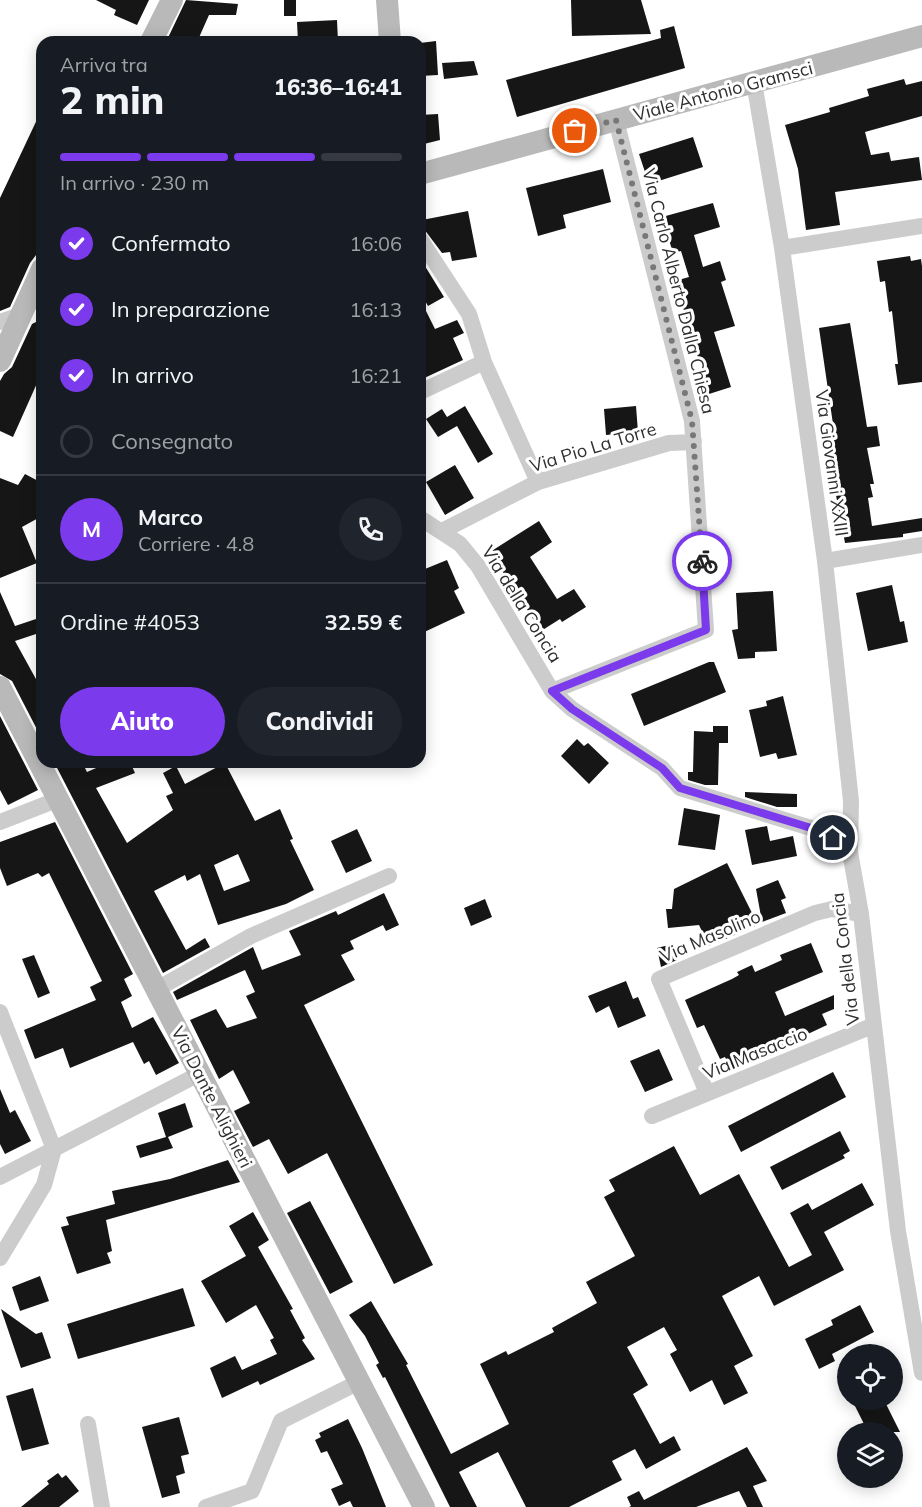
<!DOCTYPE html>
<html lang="it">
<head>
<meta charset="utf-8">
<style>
	:root { --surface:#171b24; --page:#20242c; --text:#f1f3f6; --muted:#9ea1a6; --line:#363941; --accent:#7c3aed }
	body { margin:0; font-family:Mulish,sans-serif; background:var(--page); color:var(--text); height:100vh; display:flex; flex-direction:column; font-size:22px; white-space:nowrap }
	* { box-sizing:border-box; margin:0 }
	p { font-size:20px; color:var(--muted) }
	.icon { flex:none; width:33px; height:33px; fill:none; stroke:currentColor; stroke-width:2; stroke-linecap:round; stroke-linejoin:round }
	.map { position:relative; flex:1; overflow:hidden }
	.drawer { position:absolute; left:36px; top:36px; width:390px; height:732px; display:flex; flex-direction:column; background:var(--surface); border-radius:18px; box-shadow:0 3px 15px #0003 }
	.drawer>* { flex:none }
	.controls { position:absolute; left:837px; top:1344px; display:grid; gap:12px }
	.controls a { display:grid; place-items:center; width:66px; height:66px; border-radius:50%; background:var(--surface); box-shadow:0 3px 15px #0003; font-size:30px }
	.pin { position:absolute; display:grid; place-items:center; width:51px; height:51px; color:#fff; margin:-26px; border:3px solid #fff; border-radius:50%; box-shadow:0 2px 6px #0007 }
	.courier { position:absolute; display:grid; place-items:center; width:60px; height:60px; margin:-30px; border:4px solid #7c3aed; border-radius:50%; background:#fff; color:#222; box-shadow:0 2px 8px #0007 }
	.head em { font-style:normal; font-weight:800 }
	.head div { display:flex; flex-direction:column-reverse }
	.head { display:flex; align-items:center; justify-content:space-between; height:102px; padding:0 24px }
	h1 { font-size:39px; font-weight:800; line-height:45px }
	.bar { display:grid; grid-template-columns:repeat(4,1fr); gap:9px 6px; align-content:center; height:72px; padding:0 24px }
	.bar i { height:8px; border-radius:4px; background:var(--line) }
	.bar .on { background:var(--accent) }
	.bar p { grid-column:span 4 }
	.line { display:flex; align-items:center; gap:15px; padding:0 24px; border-top:2px solid var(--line) }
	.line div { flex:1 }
	.round { display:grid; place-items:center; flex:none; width:63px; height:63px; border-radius:32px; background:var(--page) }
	ol { padding:0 24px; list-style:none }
	li { display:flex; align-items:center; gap:18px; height:66px }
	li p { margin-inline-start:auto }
	li .icon { padding:6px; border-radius:50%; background:var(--accent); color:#fff; stroke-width:4 }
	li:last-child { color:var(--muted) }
	li i { width:33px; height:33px; border:3px solid var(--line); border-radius:50% }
	.button { display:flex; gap:12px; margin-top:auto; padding:12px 24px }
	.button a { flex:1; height:69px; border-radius:36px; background:var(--accent); color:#fff; font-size:24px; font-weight:800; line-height:69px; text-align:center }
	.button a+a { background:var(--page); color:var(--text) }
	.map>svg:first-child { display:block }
</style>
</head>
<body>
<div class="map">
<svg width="922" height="1507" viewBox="0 0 922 1507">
	<rect width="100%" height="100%" fill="#fff"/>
	<!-- building -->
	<path fill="#161616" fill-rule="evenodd" d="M96,0H149L137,25L114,15L116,10Z
		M186,0L238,4L236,15H209L197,42H166Z
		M284,0H296V16H284Z
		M571,0H641L651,34L572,36Z
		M337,20L338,42H298L297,22Z
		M674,26L685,68L517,117L506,80L661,38L660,30Z
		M436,41L438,75L420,76V43Z
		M474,61L478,75L444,79L442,63Z
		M904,79L906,85L922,81V116L865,132L871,155L889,152L891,161L919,157L922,180L835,192L840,225L806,230L798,169L785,125L830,112L829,108L869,96L867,89Z
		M42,109V247L30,263L10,307L0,311V198Z
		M438,114L440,140L420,145V115Z
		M693,137L703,167L649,184L639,154Z
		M603,169L611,202L563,215L566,228L538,236L526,188Z
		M713,203L720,227L694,235L703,267L720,261L726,280L721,282L735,326L714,332L731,387L709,394L675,281L689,277L681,251L673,253L662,217Z
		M468,211L477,257L452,261L450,252L442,253L424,229L422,220Z
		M910,256L911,261L921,259L922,266V382L898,385L895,364H898L892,311L889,312L885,281L880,282L877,261Z
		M420,258L444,297L428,306L420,292Z
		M420,299L435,329L457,320L464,333L453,338L463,360L420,380Z
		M42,319V372L13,437L0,431V381L4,374L12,367L32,324Z
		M850,323L867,427L877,426L880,446L867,448L874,484H870L873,497L868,498L872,526L922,518V531L903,534V537L845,543L828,453L826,432L834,431L819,328Z
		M465,406L493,454L478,463L457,426L438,437L426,419L442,409L447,417Z
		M636,406L638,432L606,435L604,409Z
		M455,465L474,498L445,515L426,482Z
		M25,474L42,483V516L22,527L37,563L0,578V478L18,485Z
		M539,521L552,542L530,557L557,599L574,589L586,607L562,622L560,619L541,631L490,552Z
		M447,560L459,588L454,591L465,613L420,634V571Z
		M892,585L900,622L904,621L908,642L868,651L856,593Z
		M773,591L777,651L755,652V658L738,659L732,630L738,629L736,593Z
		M0,592L15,626L42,617V632L15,641L42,690V739L12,681L0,674Z
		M709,662H714L726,692L644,726L631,694Z
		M783,696L797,755L778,759L776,753L760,757L749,710L767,706L766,701Z
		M0,716L38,790L8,805L0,790Z
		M713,726H728V743H719L718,785H705L688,780V772H693L694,731L713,732Z
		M577,739L584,746L588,743L609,763L589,784L561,756Z
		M54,762H82L87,772L110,762H130L135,773L96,788L127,843L173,810L166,796L173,793L163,773L176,766L185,784L225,763L255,821L280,809L293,839L290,840L314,890L286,904L218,925L200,874L187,881L185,875L154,891L186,950L205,938L210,947L163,973ZM238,854L250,881L224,891L214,865Z
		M745,792L797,794V807H777L745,797Z
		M684,808L720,815L715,850L678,845Z
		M55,822L133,974L124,979L132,996L121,1002L132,1028L153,1017L179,1063L156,1075L149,1061L144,1064L133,1042L70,1068L63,1048L35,1059L24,1030L96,1000L90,987L102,981L49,873L42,877L38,873L7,886L0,868V842Z
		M767,826L770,841L793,836L797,856L752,865L745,830Z
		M357,829L372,861L346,873L331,841Z
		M727,863L758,925L709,946L699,925L668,928L666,909H672L674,889Z
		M778,880L786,898L781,900L786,913L762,922L756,889Z
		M384,893L399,925L386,931L383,925L350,941L354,949L341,955L355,980L304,1005L433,1265L394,1284L327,1153L288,1174L269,1139L253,1147L234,1111L250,1103L233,1070L219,1079L190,1020L216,1009L227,1028L257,1018L246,996L255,992L245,970L177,1000L173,992L253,947L262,970L301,955L289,931L336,911L338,915Z
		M485,899L492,917L471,926L464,908Z
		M811,943L823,972L775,992L785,1016L834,995V1009L822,1014L827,1025L731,1070L725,1057L720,1059L704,1025L697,1028L685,1000L732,979L739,975L737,972L752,965L755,972L782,960L780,955Z
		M673,944L677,960L661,967L657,948Z
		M34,955L50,993L38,998L22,959Z
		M626,981L633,999L638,997L646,1016L618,1028L609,1006L596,1013L588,996Z
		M659,1049L673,1080L645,1092L630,1061Z
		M833,1072L846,1097L741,1152L728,1126Z
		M0,1089L10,1113L15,1110L31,1141L5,1154L0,1144Z
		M185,1103L193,1127L168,1137L173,1148L140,1158L136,1146L166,1137L158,1113Z
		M840,1131L850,1151L843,1155L845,1158L782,1190L770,1167Z
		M674,1146L700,1195L739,1174L789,1267L812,1255L790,1213L808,1203L812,1210L862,1183L874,1205L824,1232L844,1270L774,1306L759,1276L722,1296L753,1356L734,1366L748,1393L724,1405L712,1380L690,1392L670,1354L677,1350L664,1327L627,1347L648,1385L633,1394L660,1444L674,1436L681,1450L646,1469L635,1449L612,1461L622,1480L569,1507H526L498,1452L459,1472L477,1507H450L385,1377L383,1378L376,1365L379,1363L365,1336L349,1315L371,1301L408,1364L406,1365L451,1454L509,1424L480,1364L506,1351L508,1355L554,1332L552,1328L597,1303L586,1282L635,1256L604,1197L615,1191L609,1180Z
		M228,1160L240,1182L106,1220L112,1251L107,1253L111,1263L77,1274L61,1227L69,1225L66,1217L115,1204L112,1191L170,1179Z
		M310,1201L353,1282L330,1294L287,1213Z
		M253,1212L269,1240L258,1247L293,1309L290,1310L305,1338L302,1340L315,1359L260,1385L258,1381L222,1398L210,1368L235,1356L242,1370L277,1354L270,1340L274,1338L256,1305L226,1323L201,1281L246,1256L229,1226Z
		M40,1276L49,1301L20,1311L12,1287Z
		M183,1288L195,1326L78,1359L67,1324Z
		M860,1305L874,1332L832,1354L835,1361L819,1369L805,1339L833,1325L831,1320Z
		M1,1309L36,1334L42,1332L51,1358L21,1368Z
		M33,1388L49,1444L22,1451L6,1396Z
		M852,1400H884L900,1432H868Z
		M179,1417L189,1454L181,1456L185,1473L176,1476L180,1493L162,1498L142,1427Z
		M348,1419L362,1448L386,1507H353L350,1501L339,1506L331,1489L343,1484L327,1451L321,1453L315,1440L321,1437L319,1433Z
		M747,1447L767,1481L753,1486L763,1507H747L739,1491L696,1507H629L631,1506L627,1497L639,1491L644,1500Z
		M58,1473L62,1478L66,1475L79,1491L59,1507H21L49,1484L47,1481Z"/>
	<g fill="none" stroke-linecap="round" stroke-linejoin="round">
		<!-- street -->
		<path stroke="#ccc" stroke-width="16" d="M754,82L782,248L825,561L851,801L850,852L861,914L898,1231L922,1373
			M420,239L469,314L484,362L538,482
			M782,248L922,226
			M0,322L23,314
			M420,392L484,362
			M420,518L460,544L478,566L552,691L572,709L662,768L680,788L811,828L833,838L850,852
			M442,531L538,482L669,443L694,442
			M825,561L922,545
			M552,691L706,630L692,421L616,120
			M0,822L59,799
			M157,989L251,936L389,876
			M0,1012L54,1149
			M707,1093L659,979L815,913L832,909L861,914
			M652,1116L872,1026
			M0,1177L201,1073
			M0,1258L44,1185L54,1149
			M88,1424L102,1507
			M206,1507L252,1491L281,1421L359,1382"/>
		<!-- secondary -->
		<path stroke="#b9b9b9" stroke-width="22" d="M387,0L390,42
			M151,42L172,0
			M420,174L922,36
			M0,361L42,269
			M0,687L424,1507"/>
	</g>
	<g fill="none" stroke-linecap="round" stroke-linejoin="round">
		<!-- done -->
		<path stroke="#787878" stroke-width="6" stroke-dasharray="0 10.8" d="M575,131L616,120L692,421L702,561"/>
		<!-- route -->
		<path stroke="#7c3aed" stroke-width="8" d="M702,561L706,630L552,691L572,709L662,768L680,788L811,828L833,838"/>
	</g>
	<g text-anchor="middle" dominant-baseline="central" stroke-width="6" stroke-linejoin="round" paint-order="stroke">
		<!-- street labels -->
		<g font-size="18" fill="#2f2f2f" stroke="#fff">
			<text transform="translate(723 91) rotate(-15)">Viale Antonio Gramsci</text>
			<text transform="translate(679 291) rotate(76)">Via Carlo Alberto Dalla Chiesa</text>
			<text transform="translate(593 447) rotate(-17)">Via Pio La Torre</text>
			<text transform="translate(832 463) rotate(82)">Via Giovanni XXIII</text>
			<text transform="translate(522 604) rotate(58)">Via della Concia</text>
			<text transform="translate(710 936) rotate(-23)">Via Masolino</text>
			<text transform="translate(845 959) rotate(-97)">Via della Concia</text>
			<text transform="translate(755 1053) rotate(-22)">Via Masaccio</text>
			<text transform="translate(212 1097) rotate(63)">Via Dante Alighieri</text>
		</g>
	</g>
</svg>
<div class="controls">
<a><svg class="icon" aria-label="locate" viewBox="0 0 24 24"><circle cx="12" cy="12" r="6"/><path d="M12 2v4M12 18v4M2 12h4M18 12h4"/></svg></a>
<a><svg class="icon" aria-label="layers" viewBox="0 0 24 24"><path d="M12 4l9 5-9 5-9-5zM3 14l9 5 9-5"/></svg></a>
</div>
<div class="pin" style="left:575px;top:131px;background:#ea580c"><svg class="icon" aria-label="bag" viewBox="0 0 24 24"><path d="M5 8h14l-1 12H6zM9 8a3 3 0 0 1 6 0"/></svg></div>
<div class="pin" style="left:833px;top:838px;background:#1f2937"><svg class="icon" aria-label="home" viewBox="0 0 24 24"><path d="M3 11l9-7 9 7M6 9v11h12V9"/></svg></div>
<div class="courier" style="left:702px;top:561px"><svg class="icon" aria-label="bike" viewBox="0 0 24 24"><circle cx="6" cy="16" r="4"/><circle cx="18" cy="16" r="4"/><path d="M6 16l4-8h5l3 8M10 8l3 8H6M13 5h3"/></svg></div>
<section class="drawer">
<div class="head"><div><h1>2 min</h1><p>Arriva tra</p></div><em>16:36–16:41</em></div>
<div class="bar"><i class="on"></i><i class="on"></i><i class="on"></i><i></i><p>In arrivo · 230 m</p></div>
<ol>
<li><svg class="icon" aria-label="check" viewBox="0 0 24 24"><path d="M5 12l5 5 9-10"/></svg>Confermato<p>16:06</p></li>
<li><svg class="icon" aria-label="check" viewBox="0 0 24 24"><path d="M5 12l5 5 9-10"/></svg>In preparazione<p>16:13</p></li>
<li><svg class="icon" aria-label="check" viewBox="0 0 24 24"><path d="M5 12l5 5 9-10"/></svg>In arrivo<p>16:21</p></li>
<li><i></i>Consegnato</li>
</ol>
<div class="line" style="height:108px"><b class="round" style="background:var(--accent);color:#fff">M</b><div><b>Marco</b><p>Corriere · 4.8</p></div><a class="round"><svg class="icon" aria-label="phone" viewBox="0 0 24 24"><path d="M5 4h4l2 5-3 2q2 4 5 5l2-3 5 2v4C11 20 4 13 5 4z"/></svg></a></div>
<div class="line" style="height:78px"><div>Ordine #4053</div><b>32.59 €</b></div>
<div class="button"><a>Aiuto</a><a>Condividi</a></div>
</section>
</div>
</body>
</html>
